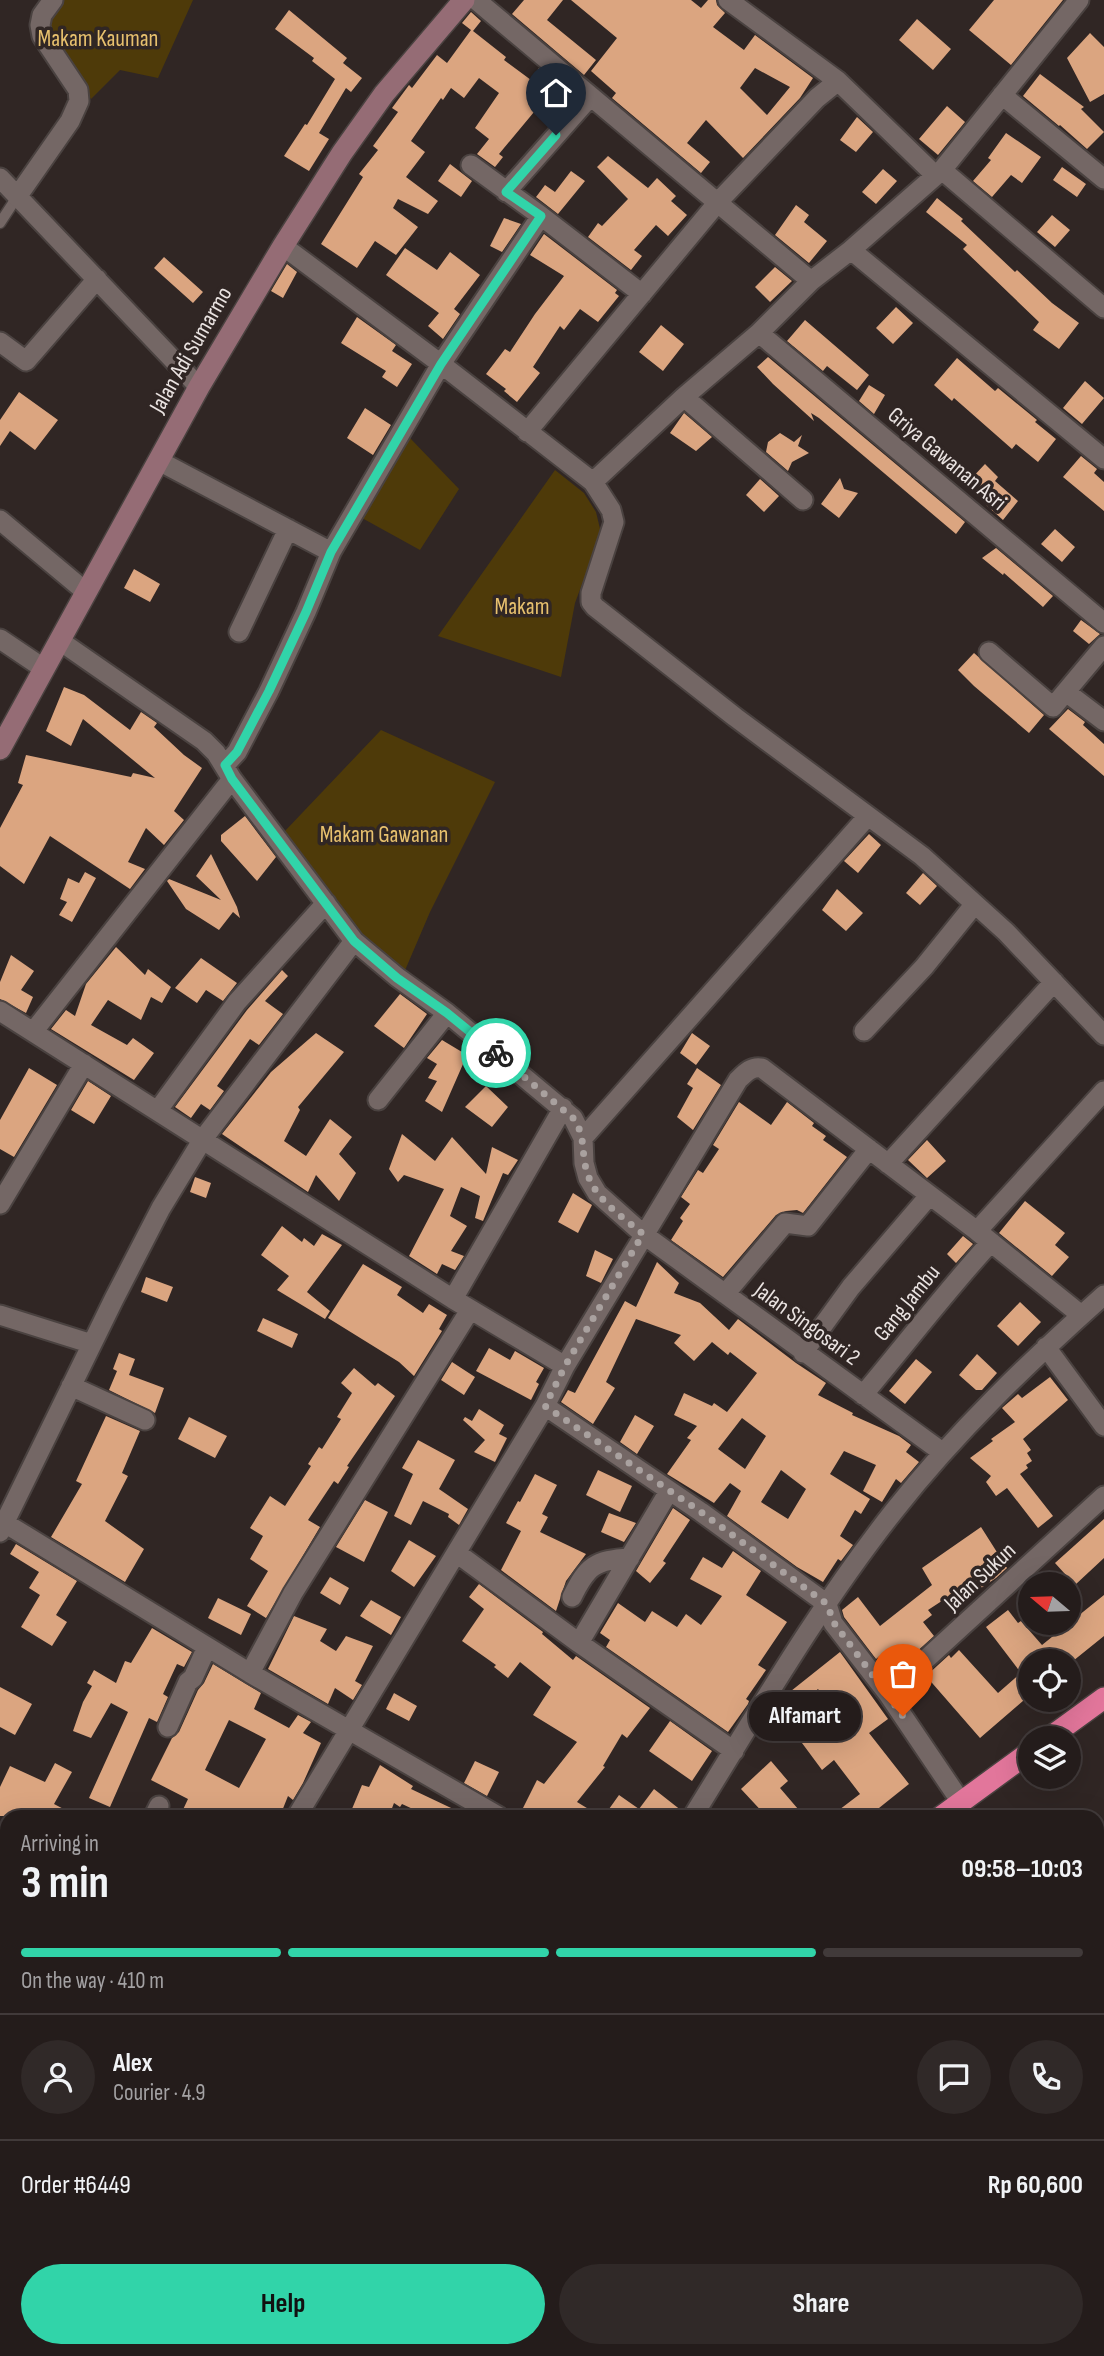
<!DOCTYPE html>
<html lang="en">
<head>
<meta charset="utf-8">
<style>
	:root { --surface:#241c1b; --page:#302928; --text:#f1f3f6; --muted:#a3a1a3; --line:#413a3a; --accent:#31d4a9 }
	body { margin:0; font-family:"Sofia Sans Condensed",sans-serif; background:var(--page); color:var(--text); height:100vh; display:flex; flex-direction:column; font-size:26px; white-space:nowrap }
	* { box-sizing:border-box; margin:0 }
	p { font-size:23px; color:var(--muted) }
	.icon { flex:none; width:38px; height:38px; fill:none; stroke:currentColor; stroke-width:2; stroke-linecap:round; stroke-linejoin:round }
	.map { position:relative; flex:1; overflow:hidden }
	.drawer { position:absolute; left:0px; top:1810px; width:1104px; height:548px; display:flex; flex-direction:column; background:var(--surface); border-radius:21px 21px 0 0; box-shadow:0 7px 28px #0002,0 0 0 2px var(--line) }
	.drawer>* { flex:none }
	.needle { width:46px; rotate:289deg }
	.tools { position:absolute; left:1018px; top:1572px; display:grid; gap:14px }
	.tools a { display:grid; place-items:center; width:63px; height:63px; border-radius:50%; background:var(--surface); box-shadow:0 7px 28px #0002,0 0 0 2px var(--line); font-size:35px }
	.pin { position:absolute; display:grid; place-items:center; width:60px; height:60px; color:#fff; margin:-72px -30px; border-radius:50% 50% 50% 0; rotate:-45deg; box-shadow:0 0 7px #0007 }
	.pin .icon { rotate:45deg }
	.courier { position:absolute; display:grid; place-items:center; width:70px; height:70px; margin:-35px; border:5px solid #31d4a9; border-radius:50%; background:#fff; color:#222; box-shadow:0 2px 9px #0007 }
	.bubble { position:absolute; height:49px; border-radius:24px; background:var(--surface); box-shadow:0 7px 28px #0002,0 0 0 2px var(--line); font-size:23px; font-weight:700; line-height:49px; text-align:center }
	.overview em { font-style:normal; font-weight:700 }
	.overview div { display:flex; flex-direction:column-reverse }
	.overview { display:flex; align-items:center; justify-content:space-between; height:119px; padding:0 21px }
	h1 { font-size:46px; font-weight:700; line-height:52px }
	.bar { display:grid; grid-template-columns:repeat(4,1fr); gap:10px 7px; align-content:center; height:84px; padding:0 21px }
	.bar i { height:9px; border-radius:5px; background:var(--line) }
	.bar .on { background:var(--accent) }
	.bar p { grid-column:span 4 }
	.line { display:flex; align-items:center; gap:18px; padding:0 21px; border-top:2px solid var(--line) }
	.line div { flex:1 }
	.round { display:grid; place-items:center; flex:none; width:74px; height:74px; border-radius:37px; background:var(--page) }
	.action { display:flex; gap:14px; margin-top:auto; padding:14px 21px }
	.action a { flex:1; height:80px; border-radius:42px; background:var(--accent); color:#111; font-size:28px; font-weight:700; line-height:80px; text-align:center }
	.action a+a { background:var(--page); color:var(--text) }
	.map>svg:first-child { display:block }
</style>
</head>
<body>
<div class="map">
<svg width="1104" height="2356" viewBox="0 0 1104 2356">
	<rect width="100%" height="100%" fill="#302624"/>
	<!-- green -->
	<path fill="#4e3a09" d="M62,0H193L158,78L120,70L91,99L48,33L49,17Z
		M409,437L459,489L420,550L362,518Z
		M555,470L584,493L596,512L601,533L575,603L561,677L438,636Z
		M381,730L495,782L430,912L403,975L351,926L285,831Z"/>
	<!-- building -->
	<path fill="#dba580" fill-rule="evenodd" d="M524,0H563L547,20L596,60L584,75L512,14Z
		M571,0H691L701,8L708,0H716L717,5L725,13L713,27L744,50L755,35L813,78L800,98L743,158L706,120L687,143L710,162L701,173L612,98L616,93L591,71L617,38ZM755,68L790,87L767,115L740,88Z
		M994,0H1063L1011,65L969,30Z
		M289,10L347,58L343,63L362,78L351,92L346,88L319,133L329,139L309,171L284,156L305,124L307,125L335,79L312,61L314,58L275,29Z
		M471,12L481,21L473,31L506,57L504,60L531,80L539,68L559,86L540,116L534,112L499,154L503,157L495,167L477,154L489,139L475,128L499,93L479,78L464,98L451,88L443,100L441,98L411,141L425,152L406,177L438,201L428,214L398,199L393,208L418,227L396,255L375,241L357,268L321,244L363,177L359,174L378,150L373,146L398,112L392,108L409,85L412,88L437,55L447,63L471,30L462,23Z
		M917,19L951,49L933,70L899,40Z
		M1090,33L1104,47V94L1090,102L1067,58Z
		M1040,74L1084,107L1081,109L1104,132L1087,149L1060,125L1059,126L1023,96Z
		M947,106L965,122L938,155L919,139Z
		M857,117L873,132L856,152L840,140Z
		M1006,133L1041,157L1022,183L1011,175L992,197L973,181L991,160L988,158Z
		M608,156L648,188L657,178L676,196L671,201L687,215L668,236L656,225L634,250L642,256L631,270L588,237L598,223L602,226L628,199L597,167Z
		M450,164L472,181L461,197L438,181Z
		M1062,167L1086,184L1077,197L1053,180Z
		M883,169L897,181L876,204L862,192Z
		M571,171L585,181L558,214L536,197L545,185L555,192Z
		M937,198L963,219L961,221L1015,272L1017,270L1052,303L1079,323L1059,349L1033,330L1039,322L963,249L967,245L926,212Z
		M796,205L809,215L804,222L827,241L809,263L775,235Z
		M1052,215L1070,230L1055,247L1037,232Z
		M504,218L521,224L502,252L490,246Z
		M544,234L617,290L615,293L619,296L598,322L580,309L564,330L560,326L533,367L540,373L517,402L504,391L506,389L486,374L505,349L510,352L535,314L564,276L530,255Z
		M405,248L437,270L450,252L480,275L454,309L460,314L443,339L428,326L439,313L386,275Z
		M164,257L203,292L193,303L154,268Z
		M287,264L297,272L283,298L271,291Z
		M775,267L792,281L770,302L755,287Z
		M896,307L913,323L893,344L876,328Z
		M357,317L396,345L392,351L412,364L397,387L382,377L386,371L341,343Z
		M805,320L869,375L857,390L827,366L823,371L787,341Z
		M661,325L684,344L663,371L639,352Z
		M768,357L965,522L956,534L819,418L811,413L814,421L773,384L757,367Z
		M957,358L995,391L998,388L1037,420L1035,422L1056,439L1038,462L1016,444L1012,449L954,398L952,401L934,385Z
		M1085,381L1104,398L1082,424L1063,408Z
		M869,385L885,395L874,414L859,401Z
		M19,392L58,420L35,450L10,431L0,446V420Z
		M365,408L391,425L373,455L347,438Z
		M684,413L712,437L696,451L670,433Z
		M780,433L794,442L802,435L798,446L809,453L792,462L788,471L766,452L768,442Z
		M1081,456L1097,469L1094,473L1104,482V511L1063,477Z
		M985,464L998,477L995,481L1018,501L1003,520L983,502L987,497L969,481Z
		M840,478L844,489L858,493L839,518L821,504Z
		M760,479L779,496L764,512L746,495Z
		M1055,529L1075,547L1062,562L1041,544Z
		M996,548L1053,596L1043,607L1004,573L1003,575L982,558Z
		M134,569L160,584L150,602L124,588Z
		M1081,620L1100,634L1089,644L1073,631Z
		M974,653L1044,715L1029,733L974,686L958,670Z
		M64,687L84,695L130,730L141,712L157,723L154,727L184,755L202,768L174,811L184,820L164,845L146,828L128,862L145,869L130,889L50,836L24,884L0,866V828L23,785L18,783L26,755L131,777L133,773L155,778L83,719L71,746L46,731Z
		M1068,709L1085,722L1083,725L1104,744V776L1049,729Z
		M245,816L276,857L257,881L221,841V835Z
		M869,834L881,845L858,873L844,861Z
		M211,854L237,907L240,918L233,912L219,930L186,909L167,881L169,879L221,900L196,876Z
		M85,872L96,878L72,922L59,915L67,902L60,899L68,878L79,883Z
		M923,873L937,886L920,905L906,893Z
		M837,889L863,913L846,931L822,910Z
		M116,947L145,975L148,969L171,987L162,1003L151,997L141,1020L108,1000L91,1025L127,1045L133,1038L154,1053L134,1080L51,1029L66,1010L75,1016L86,984Z
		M11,955L34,971L21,990L33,997L26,1013L0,999V982Z
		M201,958L237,983L223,1001L206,990L197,1003L175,988Z
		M282,970L288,976L265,1001L283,1014L259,1045L250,1039L217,1086L224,1091L210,1110L201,1104L191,1118L175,1107L247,1010Z
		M400,994L427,1014L404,1048L374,1026Z
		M316,1033L344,1052L298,1107L300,1110L284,1141L306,1156L330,1119L352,1137L339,1154L356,1173L339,1201L316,1175L308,1192L222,1134L271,1072Z
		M692,1033L710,1046L696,1065L680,1053Z
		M442,1040L467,1055L442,1112L425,1101L437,1081L428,1078L437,1064L427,1058Z
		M29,1068L57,1085L14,1157L0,1149V1120Z
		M697,1068L721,1085L693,1130L677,1117L693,1088L687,1084Z
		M88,1081L111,1096L94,1124L71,1110Z
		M486,1086L508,1107L492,1127L465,1107Z
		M739,1102L771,1125L787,1102L814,1123L812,1126L826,1136L823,1140L847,1157L803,1213L797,1210L786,1211L776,1215L723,1277L671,1240L683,1221L680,1218L690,1204L681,1197L698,1170L703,1173L719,1149L713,1145Z
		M402,1134L435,1161L452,1137L486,1174L492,1147L518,1160L508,1175L503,1173L483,1221L475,1218L480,1196L461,1187L450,1216L467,1226L451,1251L464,1256L455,1270L442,1264L437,1274L409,1256L444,1189L404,1175L398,1182L389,1169Z
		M927,1140L946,1161L927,1178L908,1160Z
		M195,1177L211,1183L206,1198L190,1192Z
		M573,1193L592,1205L578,1233L558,1222Z
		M1025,1201L1065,1233L1055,1245L1069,1257L1052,1276L999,1233Z
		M282,1226L302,1242L304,1238L314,1246L322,1234L342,1245L307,1292L330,1311L325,1319L277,1290L289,1276L261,1255Z
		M963,1236L973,1244L956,1263L947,1254Z
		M595,1250L613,1259L601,1283L586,1276Z
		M657,1262L679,1283L674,1293L700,1303L729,1330L738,1319L796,1363L826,1383L818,1395L853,1413L852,1415L899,1436L911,1445L906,1452L919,1462L901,1483L896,1479L882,1502L863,1491L876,1465L844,1451L830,1474L870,1499L861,1514L855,1510L840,1536L853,1545L841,1561L838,1559L823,1582L797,1567L727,1516L741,1491L730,1483L714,1503L667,1474L691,1440L687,1438L697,1426L674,1415L684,1393L712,1406L714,1403L727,1412L757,1373L730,1352L728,1355L712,1342L694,1361L674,1343L681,1335L636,1319L606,1382L615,1388L593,1424L561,1402L568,1390L575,1393L625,1301L636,1307ZM742,1418L766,1436L745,1469L718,1449ZM781,1470L806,1489L788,1519L761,1502Z
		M363,1264L402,1287L397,1295L423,1313L429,1304L447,1315L439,1329L442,1331L414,1376L399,1362L328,1318Z
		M146,1277L173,1287L167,1302L141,1292Z
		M1020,1302L1041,1322L1018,1346L997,1326Z
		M263,1318L298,1334L292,1348L257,1331Z
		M489,1348L510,1360L515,1351L544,1368L536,1382L539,1384L531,1400L476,1371Z
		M119,1353L135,1359L129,1375L164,1388L155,1413L109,1390L117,1371L113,1369Z
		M977,1354L997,1373L982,1390H976L959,1375Z
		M916,1359L932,1372L905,1404L889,1391Z
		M452,1362L475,1377L464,1395L441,1380Z
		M354,1368L375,1386L378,1383L395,1396L347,1466L349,1467L338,1484L334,1481L308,1520L320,1527L266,1618L247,1606L268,1571L250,1559L263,1536L250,1528L270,1496L285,1506L311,1466L308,1464L319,1447L322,1449L341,1419L337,1417L352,1393L341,1383Z
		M1050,1377L1068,1400L1023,1439L1031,1450L1027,1453L1032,1461L1026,1465L1028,1468L1020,1474L1053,1516L1038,1528L1007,1488L996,1496L986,1482L991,1476L970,1458L993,1441L991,1439L1015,1422L1002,1408L1018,1394L1022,1398Z
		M479,1409L504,1425L499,1434L507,1438L495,1462L474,1452L485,1440L463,1420L465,1417L472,1421Z
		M635,1415L654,1426L637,1454L620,1442Z
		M106,1416L140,1431L122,1473L128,1476L105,1521L144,1549L125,1582L51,1537L82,1484L76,1481Z
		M189,1417L227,1436L215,1458L178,1439Z
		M418,1440L455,1460L439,1489L468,1509L459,1525L448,1517L449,1514L423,1501L411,1525L394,1516L413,1474L402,1468Z
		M598,1470L632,1486L620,1512L586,1495Z
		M535,1474L557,1485L542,1514L548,1517L540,1532L586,1554L566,1581L556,1611L501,1570L521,1531L506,1523L518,1501L520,1502Z
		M365,1500L388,1512L364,1562L336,1547Z
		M673,1508L690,1520L663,1561L666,1563L650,1583L636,1571Z
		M609,1513L636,1523L624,1542L601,1532Z
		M1104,1519V1558L1075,1585L1055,1563Z
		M981,1527L1007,1568L996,1578L960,1602L954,1593L928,1610L932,1615L923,1622L934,1636L901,1666L888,1649L876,1659L844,1617L842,1610L858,1597L880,1626L932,1585L922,1568Z
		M409,1540L436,1556L414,1587L391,1571Z
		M16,1544L77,1581L56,1615L67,1622L52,1646L21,1627L40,1595L29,1588L39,1572L10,1554Z
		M733,1551L761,1571L746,1595L787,1622L758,1665L766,1670L746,1699L749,1701L748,1704L728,1732L606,1647L610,1640L600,1633L618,1603L645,1622L652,1611L677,1627L686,1614L701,1625L722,1596L690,1579L703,1557L722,1568Z
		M330,1577L349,1588L340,1605L320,1593Z
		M479,1584L543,1632L542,1634L573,1660L576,1656L650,1708L627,1738L622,1734L603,1766L605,1767L577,1802L600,1816H530L521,1812L537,1780L544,1784L577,1742L533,1715L551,1687L520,1662L508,1678L494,1667L496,1665L462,1641L484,1609L469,1597Z
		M1104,1595V1636L1073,1661H1031V1694L980,1738L926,1676L949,1655L951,1658L959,1650L998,1693L1021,1673L986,1627L1008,1610L1018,1623L1021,1621L1042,1645Z
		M218,1598L251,1614L241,1635L208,1618Z
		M371,1600L401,1617L391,1635L360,1616Z
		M294,1616L327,1629L320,1641L336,1651L346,1636L373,1646L355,1681L362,1685L353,1700L335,1688L328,1704L268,1669Z
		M152,1628L192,1652L184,1667L177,1664L163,1694L168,1697L157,1722L149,1718L110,1807L89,1798L128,1712L111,1703L91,1738L73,1731L83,1702L92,1686L87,1683L94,1670L116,1683L125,1661L131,1663Z
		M840,1652L888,1719L869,1733L909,1784L869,1816H831L860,1794L834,1760L822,1770L802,1743L838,1715L818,1689L801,1703L791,1691Z
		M213,1664L261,1693L254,1709L289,1728L298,1715L311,1722L303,1733L321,1743L303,1783L293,1800L288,1796L280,1816H180L188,1799L151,1780L172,1738L179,1732L198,1690L204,1683ZM229,1720L266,1739L239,1788L205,1770Z
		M0,1687L32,1704L15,1735L0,1727Z
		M394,1693L417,1706L409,1721L386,1709Z
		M670,1721L712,1751L692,1781L649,1751Z
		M475,1761L499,1772L487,1796L464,1783Z
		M771,1761L788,1781L780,1788L804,1816H766L741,1789Z
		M55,1763L72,1772L54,1804L77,1816H0V1787L10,1766L45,1782Z
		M380,1765L413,1786L411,1789L468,1816H428L402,1804L400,1807L394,1803L389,1816H349L362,1785L369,1787Z
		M654,1789L682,1811L681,1816H620L609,1809L619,1795L639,1809Z"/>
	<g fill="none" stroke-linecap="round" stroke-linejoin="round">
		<defs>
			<path id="lane" d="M0,223L17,197
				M454,2356L457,2350
				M520,2356L524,2350
				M620,2356L622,2352"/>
			<path id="street" d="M476,0L811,281
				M728,0L838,81L935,175
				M1002,95L1104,179
				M471,165L541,216L642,294
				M942,170L1104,308
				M0,178L199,387
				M506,192L589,98
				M17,197L70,121L79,101L78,90L42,36L40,25L42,15L53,0
				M283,246L441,364L593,482L611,510L614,522L591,593V602L595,607L735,717L922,856L1006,932L1104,1035
				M851,250L1104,459
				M759,333L1104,623
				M0,342L26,361L97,279
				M684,397L803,500
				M527,432L718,202L817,98L838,81
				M159,461L331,552
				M593,482L684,397L759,333L811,281L851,250L942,170L1079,0
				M0,520L86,592
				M239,632L288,529
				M0,639L43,668
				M60,641L204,741L216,753L232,779L354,941L397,977L447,1013L573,1118L583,1138L584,1163L588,1178L597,1193L643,1234L942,1452
				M989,652L1053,707L1104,646
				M1066,692L1104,721
				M225,765L237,752L269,691L306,612L331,552L441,364L541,216
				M0,1011L453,1299L565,1366L545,1406L701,1512L827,1604
				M864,1031L924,967L974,905
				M33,1032L232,779
				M378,1100L447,1013
				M158,1110L237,1002L326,903
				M583,1138L867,817
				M888,1164L1054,982
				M0,1204L84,1064
				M977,1231L1104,1091
				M725,1294L785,1223L808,1226L869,1149
				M453,1299L563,1108
				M0,1315L92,1344
				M1046,1347L1104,1426
				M803,1353L851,1287L929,1196
				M565,1366L738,1080C745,1073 751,1066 762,1068L977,1231L1081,1315
				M71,1386L145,1420
				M863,1395C906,1344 946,1291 991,1242
				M0,1520L250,1673L498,1816
				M0,1532L114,1299L161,1208L203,1139L354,941
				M458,1554L579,1643L734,1751
				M572,1597C587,1566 595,1560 630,1558
				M827,1604L833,1623L888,1694L961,1802
				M579,1643L669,1491
				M250,1673L293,1593L470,1310
				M888,1694L1104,1496
				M168,1727L188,1682L193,1678L207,1647
				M154,1816L159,1806
				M297,1816L545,1406
				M693,1816C757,1713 819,1606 894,1511C957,1431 1029,1362 1104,1295
				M0,1841L7,1845
				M0,1954L7,1940
				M0,1997L7,2000
				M0,2287L7,2274
				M123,2350L133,2356
				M748,2350L757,2356
				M158,2356L162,2350"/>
			<path id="secondary" d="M0,749L199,387L283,246L342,153L384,94L464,0"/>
			<path id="highway" d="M1049,1738L1104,1698
				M942,1816L1031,1751
				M367,2356L370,2350"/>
		</defs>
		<!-- lane casing -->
		<use href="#lane" stroke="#4a4240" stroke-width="13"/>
		<!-- street casing -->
		<use href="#street" stroke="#4a4240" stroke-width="23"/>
		<!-- secondary casing -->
		<use href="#secondary" stroke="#4a4240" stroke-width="24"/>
		<!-- highway casing -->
		<use href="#highway" stroke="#4a4240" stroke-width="24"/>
		<!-- lane -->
		<use href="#lane" stroke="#746765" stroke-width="10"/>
		<!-- street -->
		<use href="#street" stroke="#746765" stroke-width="19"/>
		<!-- secondary -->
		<use href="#secondary" stroke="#956c75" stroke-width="21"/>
		<!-- highway -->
		<use href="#highway" stroke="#e2769b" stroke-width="21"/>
	</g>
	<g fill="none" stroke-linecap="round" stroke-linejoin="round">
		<!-- done -->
		<path stroke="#a9a19f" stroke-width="7" stroke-dasharray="0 12.6" d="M496,1053L573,1118C587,1137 580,1153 588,1175C596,1200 624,1218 643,1234L565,1366L545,1406L701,1512L827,1604L834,1623L903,1716"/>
		<!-- route -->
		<path stroke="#31d4a9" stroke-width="9" d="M496,1053L447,1013L397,978L354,941L232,779L225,765L237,752L269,691L306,612L331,552L441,364L541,216L506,192L556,135"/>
	</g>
	<g text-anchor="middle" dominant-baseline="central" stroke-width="7" stroke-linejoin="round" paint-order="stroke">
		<!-- park labels -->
		<g font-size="23" fill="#e8c16e" stroke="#302624">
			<text x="98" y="39">Makam Kauman</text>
			<text x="522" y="607">Makam</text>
			<text x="384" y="835">Makam Gawanan</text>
		</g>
		<!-- street labels -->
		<g font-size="23" fill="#eae3e1" stroke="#302624">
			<text transform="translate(191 350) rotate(-60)">Jalan Adi Sumarmo</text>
			<text transform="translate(947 459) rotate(40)">Griya Gawanan Asri</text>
			<text transform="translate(907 1303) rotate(-51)">Gang Jambu</text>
			<text transform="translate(807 1324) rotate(36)">Jalan Singosari 2</text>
			<text transform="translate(980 1577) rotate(-43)">Jalan Sukun</text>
		</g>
	</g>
</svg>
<div class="tools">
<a><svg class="needle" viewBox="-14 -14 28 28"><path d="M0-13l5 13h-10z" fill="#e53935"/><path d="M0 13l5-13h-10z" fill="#a3a1a3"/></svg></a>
<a><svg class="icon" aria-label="locate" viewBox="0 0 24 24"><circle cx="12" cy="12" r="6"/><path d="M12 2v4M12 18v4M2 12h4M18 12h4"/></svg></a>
<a><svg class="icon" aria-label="layers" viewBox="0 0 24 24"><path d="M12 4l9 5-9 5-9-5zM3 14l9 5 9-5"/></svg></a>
</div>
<div class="pin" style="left:903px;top:1716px;background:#ea580c"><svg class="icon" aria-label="bag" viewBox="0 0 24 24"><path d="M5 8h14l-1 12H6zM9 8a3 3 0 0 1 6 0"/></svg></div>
<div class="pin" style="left:556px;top:135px;background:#1f2937"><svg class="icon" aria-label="home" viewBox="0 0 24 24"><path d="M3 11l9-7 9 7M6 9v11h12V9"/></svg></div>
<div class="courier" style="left:496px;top:1053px"><svg class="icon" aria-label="bike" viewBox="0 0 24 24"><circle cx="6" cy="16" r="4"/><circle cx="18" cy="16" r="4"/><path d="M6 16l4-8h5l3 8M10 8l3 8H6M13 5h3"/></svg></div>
<div class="bubble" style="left:749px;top:1692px;width:112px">Alfamart</div>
<section class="drawer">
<div class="overview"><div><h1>3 min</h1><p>Arriving in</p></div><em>09:58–10:03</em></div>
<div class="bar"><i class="on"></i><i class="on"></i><i class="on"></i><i></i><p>On the way · 410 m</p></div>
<div class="line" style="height:126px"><a class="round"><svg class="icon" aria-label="person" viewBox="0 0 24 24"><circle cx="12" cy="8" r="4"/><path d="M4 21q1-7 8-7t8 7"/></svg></a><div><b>Alex</b><p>Courier · 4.9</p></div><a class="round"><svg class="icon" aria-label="chat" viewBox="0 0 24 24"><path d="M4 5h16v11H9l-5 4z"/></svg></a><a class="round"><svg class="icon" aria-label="phone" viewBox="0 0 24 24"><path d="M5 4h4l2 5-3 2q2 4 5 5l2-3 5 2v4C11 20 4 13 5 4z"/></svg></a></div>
<div class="line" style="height:91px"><div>Order #6449</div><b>Rp 60,600</b></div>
<div class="action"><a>Help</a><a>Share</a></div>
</section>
</div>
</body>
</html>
